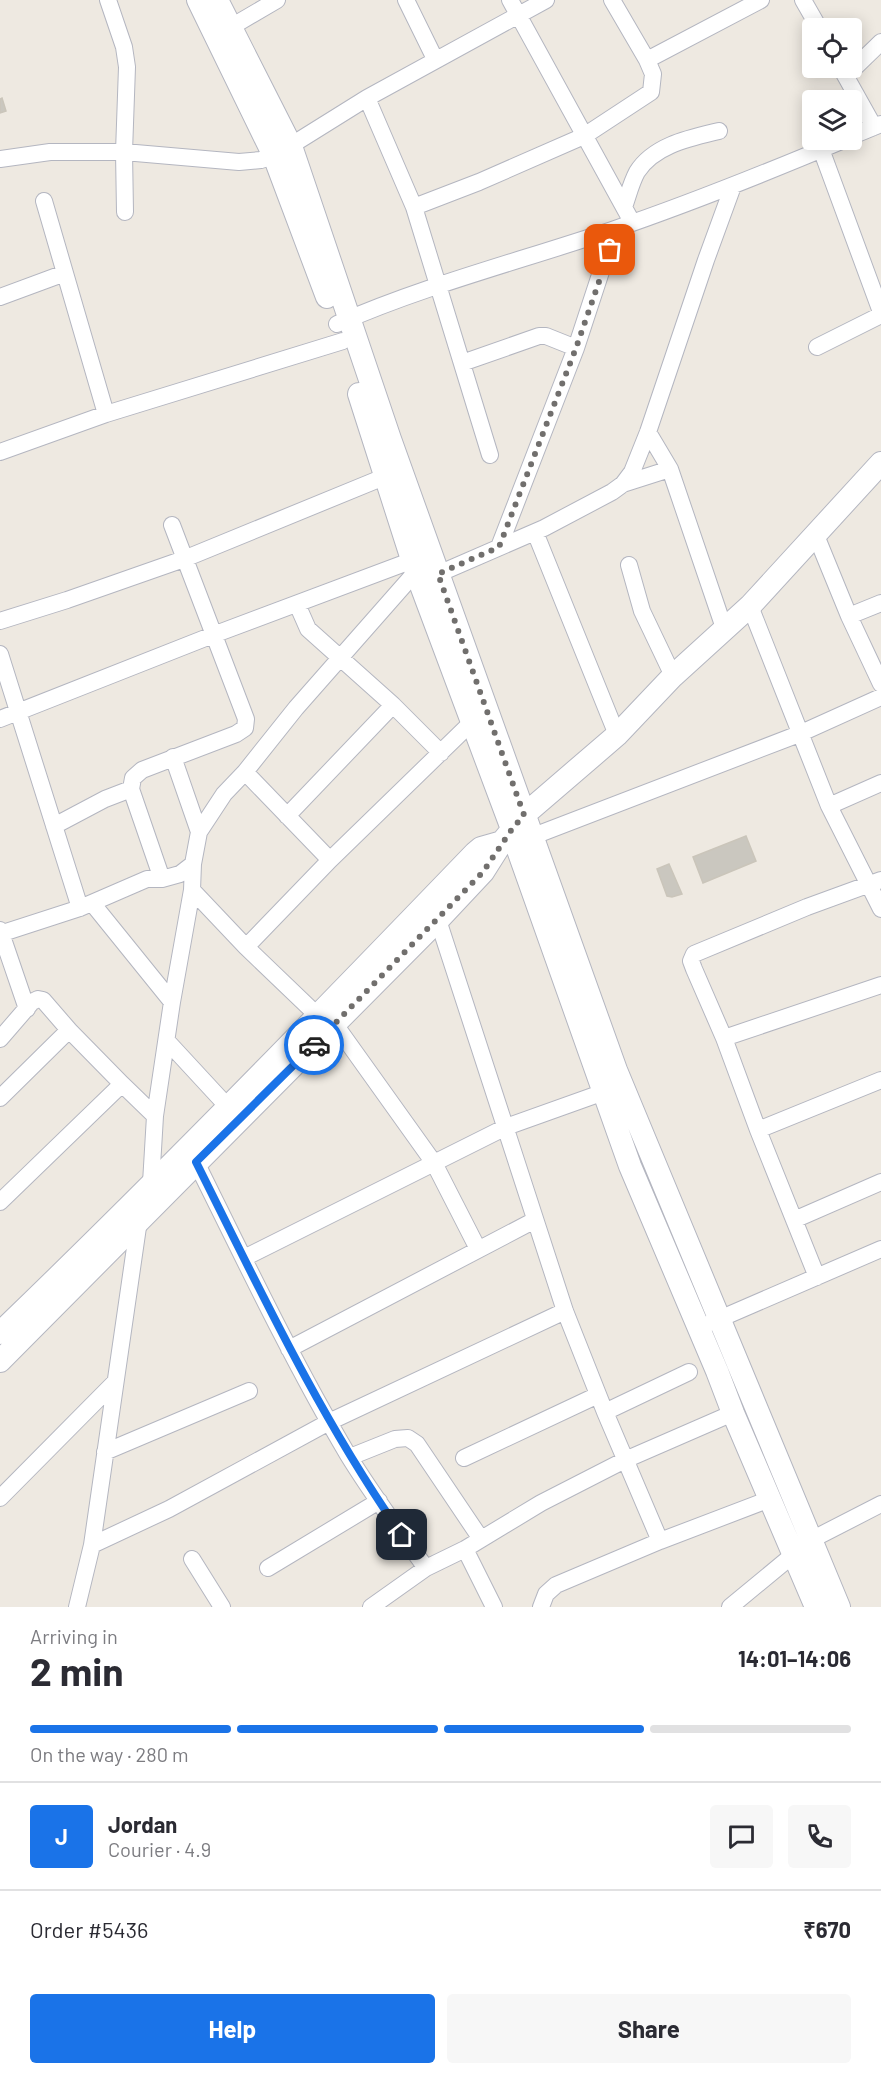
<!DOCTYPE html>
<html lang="en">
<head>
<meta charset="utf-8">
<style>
	:root { --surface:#fff; --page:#f7f7f7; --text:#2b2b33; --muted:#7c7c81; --line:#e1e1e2; --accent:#1a73e8 }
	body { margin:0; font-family:Barlow,sans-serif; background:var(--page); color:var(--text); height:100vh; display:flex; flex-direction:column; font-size:22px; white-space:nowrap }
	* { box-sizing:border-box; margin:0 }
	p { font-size:20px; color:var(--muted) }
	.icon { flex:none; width:33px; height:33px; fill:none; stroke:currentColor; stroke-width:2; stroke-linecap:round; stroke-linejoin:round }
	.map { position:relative; height:1607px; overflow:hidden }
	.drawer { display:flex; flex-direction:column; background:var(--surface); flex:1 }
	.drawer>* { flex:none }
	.buttons { position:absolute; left:802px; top:18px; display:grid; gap:12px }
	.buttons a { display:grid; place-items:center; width:60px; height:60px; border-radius:6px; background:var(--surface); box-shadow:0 3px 15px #0003; font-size:30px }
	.pin { position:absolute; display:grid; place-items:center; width:51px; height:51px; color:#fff; margin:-26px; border-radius:12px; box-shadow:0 3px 9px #0006 }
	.courier { position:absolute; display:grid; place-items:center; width:60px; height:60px; margin:-30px; border:4px solid #1a73e8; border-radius:50%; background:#fff; color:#222; box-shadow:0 2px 8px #0007 }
	.head em { font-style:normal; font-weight:700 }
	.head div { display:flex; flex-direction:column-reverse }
	.head { display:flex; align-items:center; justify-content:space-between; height:102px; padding:0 30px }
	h1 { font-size:39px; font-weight:700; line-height:45px }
	.bar { display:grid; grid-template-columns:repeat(4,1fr); gap:9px 6px; align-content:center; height:72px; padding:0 30px }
	.bar i { height:8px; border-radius:4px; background:var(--line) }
	.bar .current { background:var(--accent) }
	.bar p { grid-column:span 4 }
	.line { display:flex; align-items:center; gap:15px; padding:0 30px; border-top:2px solid var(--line) }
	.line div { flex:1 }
	.round { display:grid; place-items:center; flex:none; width:63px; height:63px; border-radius:6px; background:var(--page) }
	.button { display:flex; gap:12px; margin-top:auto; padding:12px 30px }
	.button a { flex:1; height:69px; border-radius:6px; background:var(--accent); color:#fff; font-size:24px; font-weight:700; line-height:69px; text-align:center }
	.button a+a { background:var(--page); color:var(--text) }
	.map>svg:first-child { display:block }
</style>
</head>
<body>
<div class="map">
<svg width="881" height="1607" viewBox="0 0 881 1607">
	<rect width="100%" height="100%" fill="#eee9e1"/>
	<!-- building -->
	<path fill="#cac7bf" stroke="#cac5ba" stroke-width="1.5" d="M2,98L6,111L0,113V99Z
		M746,836L756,861L703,883L693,857Z
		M669,864L682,894L672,897L667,896L657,869Z"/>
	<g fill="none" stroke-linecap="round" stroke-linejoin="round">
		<defs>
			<path id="street" d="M108,0L124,47L127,67L124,152L125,212
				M406,0L435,59
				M510,0L632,222
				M803,0L819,28
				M231,27L277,0
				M647,60L761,0
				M841,68L874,127
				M846,76L881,42
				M367,98L414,207
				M852,136L881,124
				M821,149L881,312
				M0,159L50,152H124L239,162L261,160L274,156L367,98L546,0
				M44,201L106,414
				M624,207C628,196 631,183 637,172C654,145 690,138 719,131
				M0,297L65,273
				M337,324C426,285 520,261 612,230C691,203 768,172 844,140
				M817,347L881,315
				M462,363L539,336H546L576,348
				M0,452L106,414L343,341
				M490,455L414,207L479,182L584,136L651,92L653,74L647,60L612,0
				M670,469L724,628
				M623,484L670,469L648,432
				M535,532L617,735
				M815,533L849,616L881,684
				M499,547L576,348L615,229
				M629,565L642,611L673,676
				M438,574L544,528L612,492L623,484L632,472L648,432L706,260L733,186
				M297,604L308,629L393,705L441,753
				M750,606L829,806L881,909
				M849,616L881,603
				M0,621L67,600L184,559L384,477
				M0,654L80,908
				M0,719L213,635L413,560
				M173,757L199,832
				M245,772L330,860
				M829,806L881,783
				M287,816L393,705
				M54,826L105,799L131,789
				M531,837L799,734L881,697
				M162,879L131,789L133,778L142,770L236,734L245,728L246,719L172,525
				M192,890L246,947L318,1016
				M92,903L172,1002
				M438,920L565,1311L605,1412L660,1541
				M0,930L27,1009
				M0,934L80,908L147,879H162L180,874L193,864
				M246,947L330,860L473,721
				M334,1023L434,1163L478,1249
				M724,1038L881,985
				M0,1039L32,1002L38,999L43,1000L69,1030L122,1084L0,1202
				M167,1041L228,1107
				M122,1084L155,1116
				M0,1098L69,1030
				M758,1130L724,1038L694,969L691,961L694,954L807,907L881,880
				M196,1162C245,1261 292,1360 348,1455C372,1494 399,1531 426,1568
				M149,1190L151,1183L155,1116L172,1002L192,890L193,864L199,832L224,794L245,772L296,708L421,566
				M794,1220L881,1182
				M244,1258L506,1127L604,1092L614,1091
				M817,1277L758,1130L881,1080
				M710,1323L881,1249
				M289,1349L535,1220
				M605,1412L689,1372
				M105,1452L249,1391
				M350,1457L395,1439L408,1438L417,1444L481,1539
				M464,1458L598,1395
				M0,1498L115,1382
				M92,1545L169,1509L329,1422L565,1311
				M465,1549L494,1607
				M192,1559L222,1607
				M268,1568L379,1501
				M77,1607L92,1545L139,1220
				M371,1607L426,1568L465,1549L541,1503L625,1460L733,1413
				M541,1607L546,1594L556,1585L660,1541L770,1499
				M730,1607L811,1540L881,1504"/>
			<path id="secondary" d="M198,0L274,156L327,297
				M217,0L291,146L390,439L616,1070L839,1607
				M359,394L416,572L512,829L518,850L630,1166L717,1371L733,1413L816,1607
				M0,1333C162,1177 319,1015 475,853L481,848L502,842
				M0,1361L438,920L483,872L502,842L524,815L617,735L673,676L750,606L881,463"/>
		</defs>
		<!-- street casing -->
		<use href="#street" stroke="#b4b6c0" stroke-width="18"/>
		<!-- secondary casing -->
		<use href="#secondary" stroke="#b4b6c0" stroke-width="24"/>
		<!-- street -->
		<use href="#street" stroke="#fff" stroke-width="16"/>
		<!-- secondary -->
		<use href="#secondary" stroke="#fff" stroke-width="22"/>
	</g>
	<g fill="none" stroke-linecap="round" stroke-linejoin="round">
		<!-- done -->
		<path stroke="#716f6d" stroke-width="6" stroke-dasharray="0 10.8" d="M314,1045L483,872L512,829L524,815L438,574L499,547L576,348L610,250"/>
		<!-- route -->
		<path stroke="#1a73e8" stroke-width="8" d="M314,1045L196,1162C260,1290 320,1418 402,1535"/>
	</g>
</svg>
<div class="buttons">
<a><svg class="icon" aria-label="locate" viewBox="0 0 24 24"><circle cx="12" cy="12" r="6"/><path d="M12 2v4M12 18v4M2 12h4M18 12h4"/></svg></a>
<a><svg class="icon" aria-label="layers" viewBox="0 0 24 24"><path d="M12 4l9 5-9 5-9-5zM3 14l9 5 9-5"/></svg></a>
</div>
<div class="pin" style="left:610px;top:250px;background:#ea580c"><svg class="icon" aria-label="bag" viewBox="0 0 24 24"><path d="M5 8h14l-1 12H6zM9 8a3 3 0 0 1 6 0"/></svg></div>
<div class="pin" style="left:402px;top:1535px;background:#1f2937"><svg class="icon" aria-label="home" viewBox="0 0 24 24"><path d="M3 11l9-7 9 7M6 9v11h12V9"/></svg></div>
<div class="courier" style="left:314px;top:1045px"><svg class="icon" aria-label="car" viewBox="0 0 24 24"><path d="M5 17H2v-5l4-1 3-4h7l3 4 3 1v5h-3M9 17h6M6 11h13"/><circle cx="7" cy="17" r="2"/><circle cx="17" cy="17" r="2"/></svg></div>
</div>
<section class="drawer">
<div class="head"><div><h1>2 min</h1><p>Arriving in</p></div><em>14:01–14:06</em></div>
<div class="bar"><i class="current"></i><i class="current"></i><i class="current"></i><i></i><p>On the way · 280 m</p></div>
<div class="line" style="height:108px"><b class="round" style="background:var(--accent);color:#fff">J</b><div><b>Jordan</b><p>Courier · 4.9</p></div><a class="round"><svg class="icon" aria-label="chat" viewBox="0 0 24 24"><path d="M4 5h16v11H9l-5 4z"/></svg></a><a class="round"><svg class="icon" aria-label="phone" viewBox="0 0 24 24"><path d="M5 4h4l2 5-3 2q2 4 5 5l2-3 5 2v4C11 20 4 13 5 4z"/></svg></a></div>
<div class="line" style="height:78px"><div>Order #5436</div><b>₹670</b></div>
<div class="button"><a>Help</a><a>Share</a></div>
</section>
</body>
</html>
